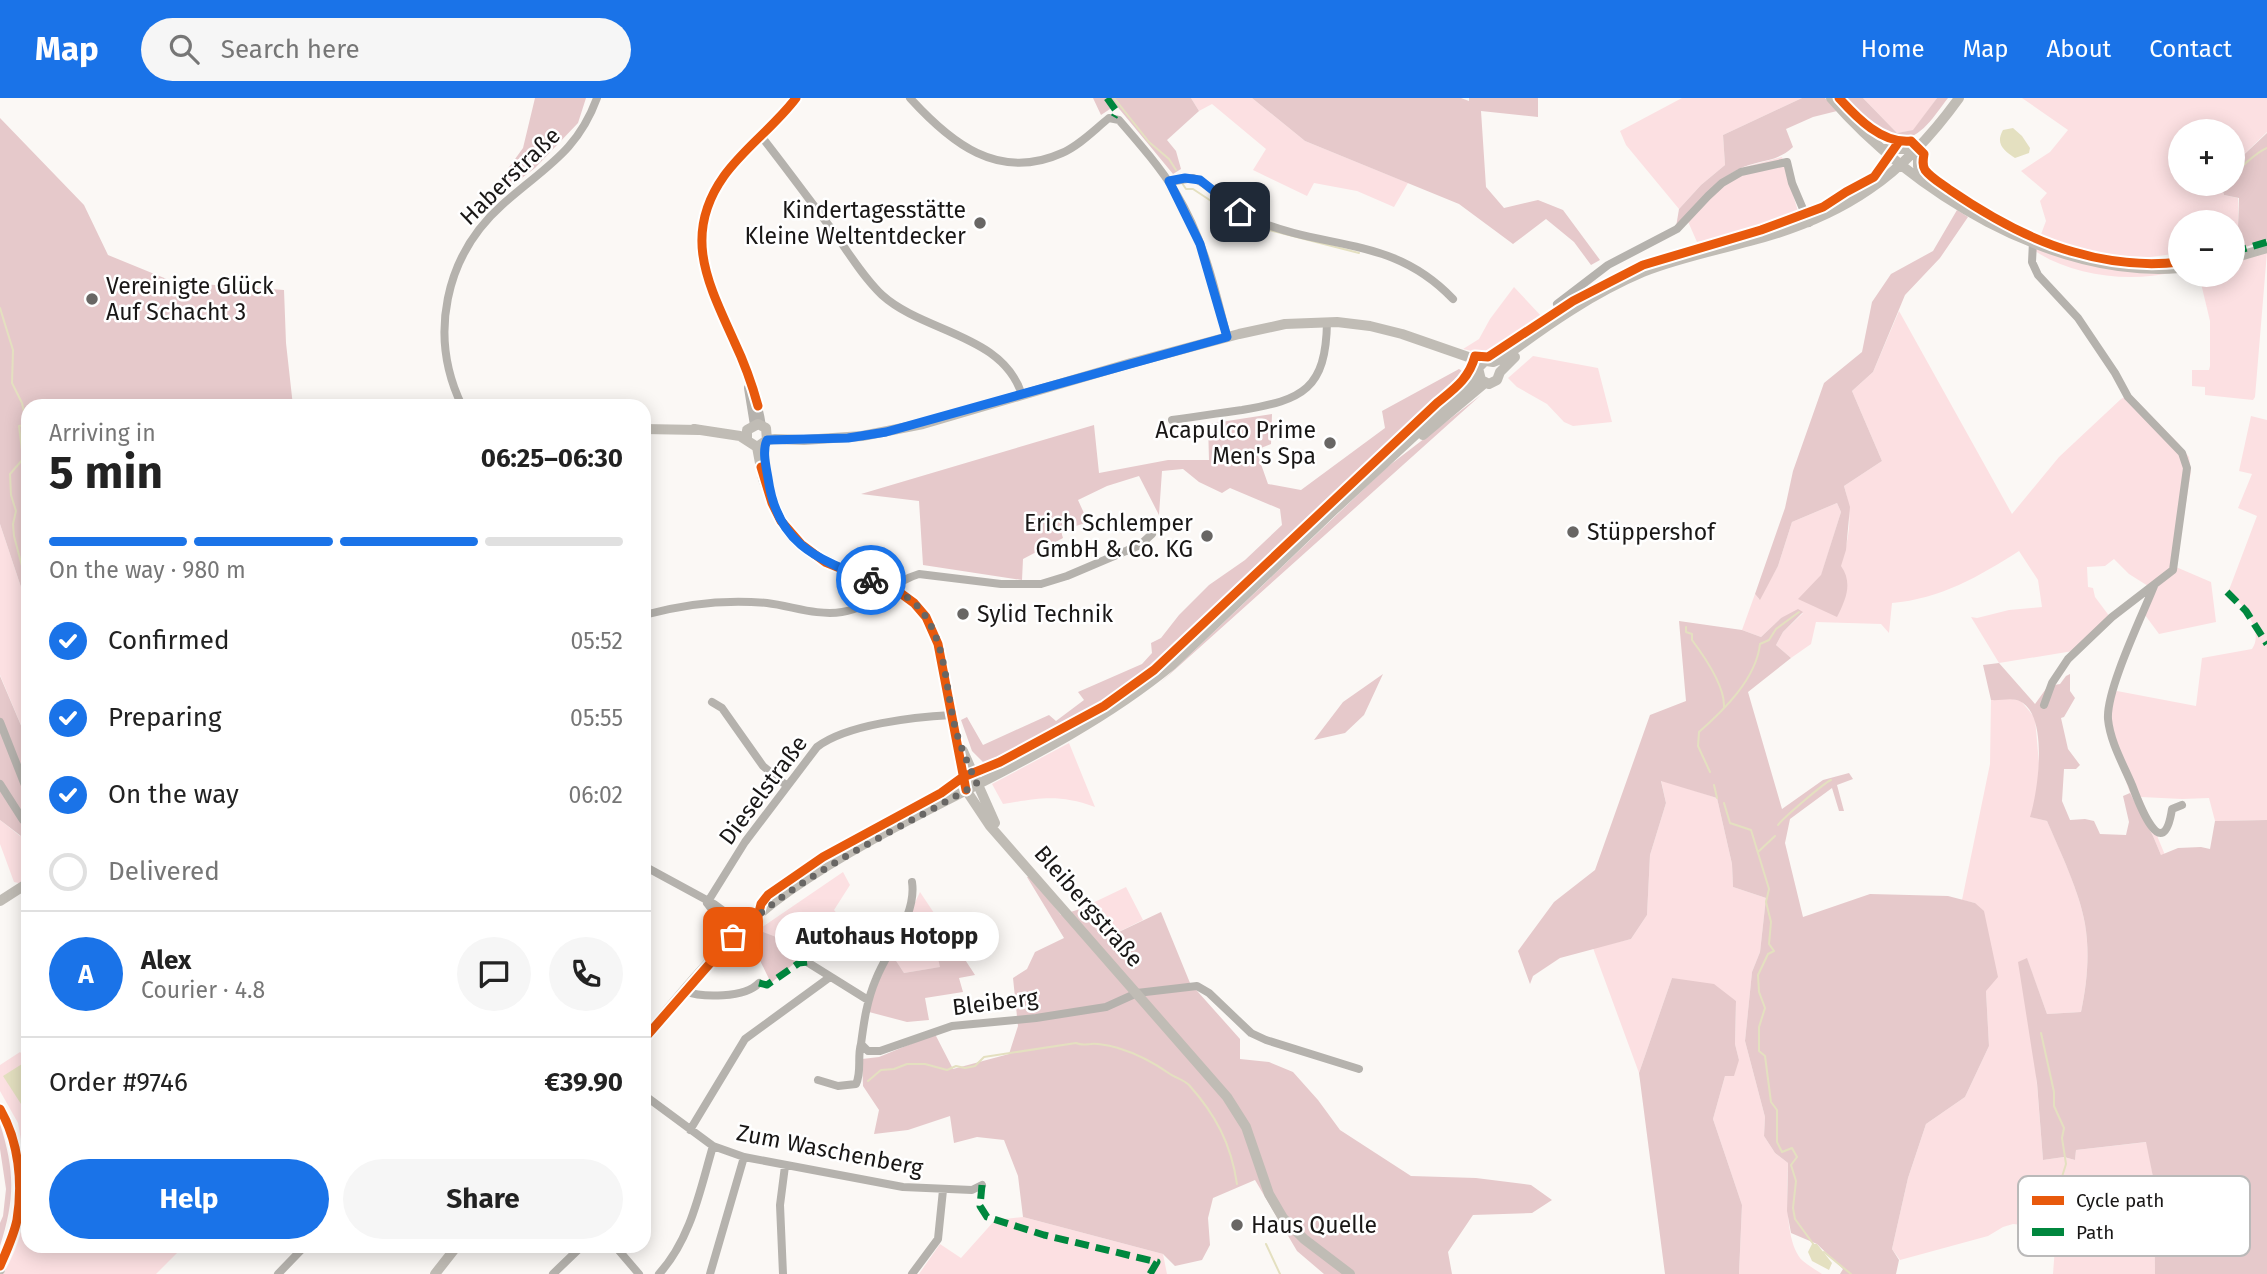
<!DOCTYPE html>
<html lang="en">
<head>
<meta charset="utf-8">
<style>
	:root { --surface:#fff; --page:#f6f6f6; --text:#222; --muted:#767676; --line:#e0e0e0; --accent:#1a73e8 }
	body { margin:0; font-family:"Fira Sans",sans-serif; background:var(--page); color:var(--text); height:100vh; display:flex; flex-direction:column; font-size:26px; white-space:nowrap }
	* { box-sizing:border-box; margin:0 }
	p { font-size:23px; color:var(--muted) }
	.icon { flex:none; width:38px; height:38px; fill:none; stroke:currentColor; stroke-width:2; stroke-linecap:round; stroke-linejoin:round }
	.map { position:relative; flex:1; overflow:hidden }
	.side { position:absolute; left:21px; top:301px; width:630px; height:854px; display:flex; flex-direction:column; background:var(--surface); border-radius:21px; box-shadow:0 4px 18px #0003 }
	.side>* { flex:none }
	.controls { position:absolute; left:2168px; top:21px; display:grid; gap:14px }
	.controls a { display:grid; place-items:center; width:77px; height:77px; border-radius:50%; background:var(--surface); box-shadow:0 4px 18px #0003; font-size:35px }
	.pin { position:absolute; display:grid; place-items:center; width:60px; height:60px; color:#fff; margin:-30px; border-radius:14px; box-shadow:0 4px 10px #0006 }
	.courier { position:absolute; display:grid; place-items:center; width:70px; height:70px; margin:-35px; border:5px solid #1a73e8; border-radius:50%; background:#fff; color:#222; box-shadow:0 2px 9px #0007 }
	.bubble { position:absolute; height:49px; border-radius:24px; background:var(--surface); box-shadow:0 4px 18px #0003; font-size:23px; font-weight:700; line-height:49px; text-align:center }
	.overview em { font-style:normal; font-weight:700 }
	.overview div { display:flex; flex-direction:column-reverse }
	.overview { display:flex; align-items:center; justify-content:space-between; height:119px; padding:0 28px }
	h1 { font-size:46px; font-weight:700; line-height:52px }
	.bar { display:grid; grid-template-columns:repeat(4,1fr); gap:10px 7px; align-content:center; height:84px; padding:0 28px }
	.bar i { height:9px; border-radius:5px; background:var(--line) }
	.bar .on { background:var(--accent) }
	.bar p { grid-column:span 4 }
	.line { display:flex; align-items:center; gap:18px; padding:0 28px; border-top:2px solid var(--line) }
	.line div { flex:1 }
	.round { display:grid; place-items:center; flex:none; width:74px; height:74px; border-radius:37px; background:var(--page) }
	ol { padding:0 28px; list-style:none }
	li { display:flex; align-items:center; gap:21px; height:77px }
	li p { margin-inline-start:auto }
	li .icon { padding:7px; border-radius:50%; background:var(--accent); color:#fff; stroke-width:4 }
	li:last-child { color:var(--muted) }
	li i { width:38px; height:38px; border:4px solid var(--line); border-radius:50% }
	.cta { display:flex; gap:14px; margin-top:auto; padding:14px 28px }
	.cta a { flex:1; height:80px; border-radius:42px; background:var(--accent); color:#fff; font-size:28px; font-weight:700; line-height:80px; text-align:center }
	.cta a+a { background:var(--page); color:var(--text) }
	header { display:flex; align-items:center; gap:42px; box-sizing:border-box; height:98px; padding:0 35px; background:var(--accent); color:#fff }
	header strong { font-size:33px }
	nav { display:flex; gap:38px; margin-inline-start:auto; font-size:24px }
	.search { width:490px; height:63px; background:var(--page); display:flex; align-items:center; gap:18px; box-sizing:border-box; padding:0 24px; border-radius:38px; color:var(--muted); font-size:26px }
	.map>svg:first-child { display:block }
</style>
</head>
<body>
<header>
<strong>Map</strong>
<div class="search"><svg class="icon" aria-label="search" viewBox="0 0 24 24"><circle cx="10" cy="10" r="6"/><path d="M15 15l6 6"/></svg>Search here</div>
<nav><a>Home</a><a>Map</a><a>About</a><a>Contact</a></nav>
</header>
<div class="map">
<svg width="2267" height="1176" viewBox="0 0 2267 1176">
	<rect width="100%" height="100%" fill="#fbf8f5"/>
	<!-- green -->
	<path fill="#fce0e2" d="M1191,0H1252L1305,43L1408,85L1394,109L1357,93L1314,85L1307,98L1253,72L1266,51L1212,6L1199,13Z
		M1682,0H1802L1723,37L1725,67L1701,87L1679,111L1626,47L1620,33Z
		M1863,0H1937L1914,32L1897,35Z
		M2022,0H2267V34L2233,67V33H2180V86H2220L2224,97L2238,100V131L2233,130V124H2180V152L2173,156L2143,160V163L2085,154L2040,139L2046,123L2040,103L2047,95L2021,73L2050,54L2068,32Z
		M1782,59L1799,117L1754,133L1697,144L1686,119L1706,95L1740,70Z
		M2038,150L2174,174C2129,185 2073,178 2035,153Z
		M2267,154L2255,299L2253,302L2205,297V289L2192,288V272H2209L2210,268V223L2199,177H2233V164Z
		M1514,189L1543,220L1486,256L1463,251L1479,241L1490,221Z
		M1899,213L2012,416L2059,359L2121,301L2130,296L2179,346L2189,359L2191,373L2176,469L2211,484L2216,524L2159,536L2145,517L2148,488L2129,476L2114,461L2105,468L2087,469L2088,489L2093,490L2095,499L2110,519L2073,553L1999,565L1971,519L1977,520L2009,512L2042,509L2038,482L2019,453C1980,478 1940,501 1892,505L1889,535L1881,526L1816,524L1811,546L1791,560L1776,547L1783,534L1803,515L1781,520L1761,539L1742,532L1755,496L1759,501L1778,468L1792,424L1837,405L1841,414L1821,478L1840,468C1850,440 1853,416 1844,388L1882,363L1852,293L1873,274Z
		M1533,258L1598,270L1612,324L1573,328L1564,324L1547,306L1517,289L1508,280Z
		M2251,318L2267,322V722L2215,723L2209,700L2182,701L2141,699L2165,757H2161L2153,738L2130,695L2111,640L2110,598L2117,593L2196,608L2202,560L2252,551C2265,533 2241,506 2229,492L2257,418L2238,410L2252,376L2239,373Z
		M0,426L28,510V644L0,577Z
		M2009,600L2021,603L2035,620L2039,666L2037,697L2031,719L2047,723C2060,752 2080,795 2085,826C2090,855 2087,886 2081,914L2047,916L2027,861L2043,1062L2064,1059L2075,1062L2076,1052L2147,1044L2154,1084L2155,1176H2053L2055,1149L2054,1124L2041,1120L2033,1128L2013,1126L2003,1129L1988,1138L1900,1162L1892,1151L1908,1080L1926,1026L1965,999L1989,948L1986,893L1975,805L1962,802L1990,666L1991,602Z
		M1069,645L1095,709C1058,696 1041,700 1003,706L992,686Z
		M1661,682L1717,700L1732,766L1733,789L1766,800L1760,854L1752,874L1745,943L1765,1019L1764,1038L1775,1055L1788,1065C1787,1090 1784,1146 1803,1163C1809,1168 1816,1172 1822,1176H1739L1742,1107L1713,1021L1725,978L1739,962L1735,946L1736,903L1672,880L1639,975L1593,850L1631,841L1647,817L1650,757L1666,705Z
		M0,722L20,738L28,734V787L14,784L0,746Z
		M843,774L850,787L834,812L840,819L831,835L810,852L758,832Z
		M1126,789L1143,822L1104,841L1080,811Z
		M920,794L962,857L937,856L941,869L904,875L891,855Z
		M20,954L28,963V1082L18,1025L0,993V967Z
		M28,1090V1148H184L156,1176H3C19,1150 26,1120 28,1090Z
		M1023,1119L1163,1156L1167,1176H919L940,1146L961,1160L995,1122Z"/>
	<!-- forest -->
	<path fill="#e6c9cb" d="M535,0H586L578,25L535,70L476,115L523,50Z
		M1093,0H1191L1199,13L1167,42L1176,53L1181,71L1173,76L1116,7L1101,17Z
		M1252,0H1461L1469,3V0H1538V19L1481,13L1486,89L1504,110L1538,102L1563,112L1600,162L1591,167L1574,144L1546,121L1513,146L1459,106L1305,43Z
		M1802,0H1825L1837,13L1813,19L1786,31L1793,49C1775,66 1757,61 1737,72C1711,86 1696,108 1676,129L1679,111L1701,87L1725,67L1723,37Z
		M1840,0H1863L1897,35L1913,32L1937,0H1948C1931,22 1914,53 1883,36Z
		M0,20L84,107L108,157L174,184L284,192L286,245L293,308H28V510L0,426Z
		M2267,35V142L2233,153V130H2238L2239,100L2224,97L2221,86H2233V67Z
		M1957,112L1968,119L1940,160L1905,197L1873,274L1852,293L1882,363L1844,388L1850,409L1846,452L1841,468C1853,485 1846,501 1837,519L1798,501L1821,477L1841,414L1837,405L1792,424L1778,468L1760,502L1755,496L1785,410L1793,373L1824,285L1862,254L1872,204L1891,176L1933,153Z
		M1459,271L1465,275L1430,305L1394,343L1160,564L1100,608L984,665L972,653L961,622L967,619L983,647L1049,617L1056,623L1084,602L1078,594L1142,566L1152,555L1151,545L1161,540L1179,517L1209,487L1245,462L1282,427L1280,411L1230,390L1222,395L1199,384L1183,371L1162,373L1159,417L1139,378L1107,388L1078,402L1088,424L1061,433L1063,440L1023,461L1022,482L923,467L919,403L861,396L1094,327L1099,375L1168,362H1209L1208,326L1272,316L1271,346L1256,352L1268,386L1301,392L1385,330L1382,313Z
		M1481,297L1160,585L1386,370Z
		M1798,511L1803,514L1783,534L1776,547L1791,560L1748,594L1782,711L1823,682L1849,675L1853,681L1837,687L1844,713H1839L1832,690L1790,721L1785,745L1803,819L1870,796L1948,798L1975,805L1984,813L1998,879L1986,893L1989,948L1965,999L1926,1026L1908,1080L1892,1151L1899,1162L1896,1176H1840L1843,1171L1817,1146L1791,1135L1787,1113L1788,1065L1775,1055L1764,1038L1765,1019L1745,943L1752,874L1760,854L1766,800L1733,789L1732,766L1717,700L1661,683L1666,705L1650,757L1647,817L1631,841L1560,860L1533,878L1530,886L1518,853L1554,804L1595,772L1650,617L1686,603L1679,523L1742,532L1761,539L1781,520Z
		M1999,565L2035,606L2048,588L2060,586L2066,578L2070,576V593L2075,600L2064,619L2061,620L2068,651L2080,667L2076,671H2064L2062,703L2070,722L2085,721L2094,723L2100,736L2126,737L2129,724L2123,698L2130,695L2153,738L2161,757L2178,750L2201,749L2210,751L2215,723L2267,722V1176H2155L2154,1084L2146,1044L2076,1052L2075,1062L2064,1059L2043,1062L2037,985L2018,864L2027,860L2047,916L2081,914C2087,886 2090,855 2085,826C2080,795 2060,753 2047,723L2030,719C2038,694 2048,622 2023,605C2014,598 2002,603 1991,602L1983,567Z
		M1383,576L1364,617L1345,635L1314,642L1343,604Z
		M0,578L28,644V734L21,738L0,722Z
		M1027,779H1031L1061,817L1080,811L1104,841L1161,814L1190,885L1240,941V961L1269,964L1293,974L1318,1002L1340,1032L1411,1078L1476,1080L1531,1087L1552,1102L1532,1115L1473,1117L1448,1154L1452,1176H1324L1297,1153L1255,1082L1213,1100L1208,1120L1210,1147L1202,1162L1175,1168L1163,1156L1023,1119L1018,1078L1004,1042L977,1039L954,1045L950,1018L908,1032L874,1036L879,1012L863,988L862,961L879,959L935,936L953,971L1009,956L1018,928L1013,880L1027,871L1035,854L1064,840Z
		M758,832L810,852L771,885L748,838Z
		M891,855L904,875L940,869L937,856L962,857L975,877L959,880L963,894L925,900L929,922L907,924L869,914L870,903Z
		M1672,880L1714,886L1736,903L1735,946L1739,962L1734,978H1725L1713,1021L1742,1107L1739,1176H1665L1639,975Z
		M0,1026C15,1073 15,1101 0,1148V1125L3,1118L6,1091L0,1051Z"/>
	<!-- water -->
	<path fill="#e4e0c0" d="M2013,30L2022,38L2030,50L2029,55L2015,60C2004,53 1995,46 2003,32Z
		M22,966L28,974V1002L21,1006L3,978Z
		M1812,1146H1817L1832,1165L1829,1172L1812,1163L1808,1154Z"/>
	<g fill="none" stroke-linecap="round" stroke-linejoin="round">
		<!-- stream -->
		<path stroke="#e4e0c0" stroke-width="2" d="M1114,0L1149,44L1169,61L1176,72
			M2233,79C2237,71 2259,53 2267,50
			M1182,85L1186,91H1193L1246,126L1359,155
			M0,210L13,252L12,285L22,305L27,327L19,328L23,361L10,376L11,397L16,413L13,426L14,438L22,468L28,475
			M1686,529V534L1692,536V542C1704,558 1725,589 1724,609
			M1710,674L1698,648L1699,634C1724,612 1756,581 1760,546L1769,542L1776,531L1799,514
			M1714,687L1717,700
			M1724,705L1730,725L1751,732L1769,791L1766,804L1771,824L1769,846L1774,853L1768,856L1758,877L1759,894L1765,910L1759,929V953L1765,958L1771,1004L1777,1012V1044L1782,1054L1792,1050L1797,1059L1791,1067L1796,1083L1793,1110L1795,1121L1814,1147
			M1778,727C1783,720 1824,685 1831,682
			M1758,754L1775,738
			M2041,935L2054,994V1008L2064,1030L2062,1040L2066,1066L2061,1082L2063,1094L2047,1127
			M868,983L881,972L894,971L907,966H925L947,972L956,968L965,970L975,968L984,959L1076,945C1083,948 1084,946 1091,946C1099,945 1110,948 1118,950C1138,956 1153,964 1170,976C1176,980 1184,982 1189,987C1215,1016 1231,1045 1237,1086
			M1266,1146L1280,1176
			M1824,1154L1851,1176"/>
		<!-- street -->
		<path stroke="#b5b2ad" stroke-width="8" d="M910,0C950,44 998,84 1062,55C1080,47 1094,32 1109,20L1119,22C1139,45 1160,69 1176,95C1203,139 1215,190 1227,239
			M761,38C787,71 811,104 836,137C850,157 864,180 882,197C924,235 1003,236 1022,297
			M1169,84L1193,80C1216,89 1232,112 1255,122C1327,153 1392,137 1453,201
			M2033,144L2032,164L2038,177L2078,220L2115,275L2128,299L2182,355L2187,370L2173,472L2112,519L2068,561L2052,585L2044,607
			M1557,206L1608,167L1677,131L1708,98L1722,85L1741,74L1787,64L1792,85L1809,125
			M748,290L754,327
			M462,308C428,238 445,158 502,107C543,70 577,55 597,0
			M1172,322C1195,319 1218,315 1242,312C1303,302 1326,291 1327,224
			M762,328C758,300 747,272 736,246C712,193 683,145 717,88C738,55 773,32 796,0
			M2154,488C2142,518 2106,592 2108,621C2110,643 2123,666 2132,687C2139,706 2163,769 2172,711L2182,707
			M644,517C684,506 725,501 767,505C792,508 817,518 842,514C872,510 891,484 919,476L1001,486H1041L1067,478L1140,447L1152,436
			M712,604L722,610L763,668L787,688
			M0,624L28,695
			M0,686L23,722L28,724
			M644,768L714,806L744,828
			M912,784C917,817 888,851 876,881C867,902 864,923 861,946L868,953H880L952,928L1036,920L1106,909L1137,895L1197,888L1209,895L1251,935L1266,942L1359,971
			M707,805L745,744L817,649C847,626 915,619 952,617
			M707,805L733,839
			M807,864L868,902
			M685,893C702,900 745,900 759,885
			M818,982L838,988L856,986C862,974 857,959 861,946
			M644,997L713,1048L744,1059L903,1089L972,1092L982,1087
			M690,1032L745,941L830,879
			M615,1148L639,1176
			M278,1176L305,1148
			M553,1176L582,1148
			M659,1176C691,1141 700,1092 713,1048
			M710,1176L744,1059
			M783,1176L780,1107L785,1068
			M912,1176L938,1141L943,1092"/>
		<!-- secondary -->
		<path stroke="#c0bcb5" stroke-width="10" d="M1831,0C1911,93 2053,181 2180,170
			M1883,51H1918
			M1918,51V68L1925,85
			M2233,160L2267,150
			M1484,264L1478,270L1481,282L1489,286L1497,282L1500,274L1515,259
			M644,331L699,332
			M694,331L740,338L757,349L767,342L775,341L804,342L862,338L923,326L1131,265L1239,236L1285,226L1337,224L1370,228L1402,236L1474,261L1493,264L1503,260C1547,227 1593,195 1643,174C1678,160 1714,153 1750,143C1844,119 1903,78 1959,0
			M1423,337L1485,285
			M747,341V332L758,326L766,330L767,342
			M757,349L763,381L772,405L781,423L801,446L825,464L899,494L914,505L926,519L938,546L966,692L990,728L1227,999L1246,1029L1269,1096L1283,1120L1304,1141L1350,1176
			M963,653L995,725
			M0,803L28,785
			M644,941C687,887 732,833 789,793C910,708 1057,662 1172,567L1335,411L1478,279
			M0,1011C18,1042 25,1090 17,1124C13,1141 3,1155 0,1172
			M435,1176L457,1148"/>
		<!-- quiet -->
		<path stroke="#00873e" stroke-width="7" stroke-dasharray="14 7" stroke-linecap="butt" d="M1107,0L1117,14L1114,19
			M2233,154L2267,144
			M2227,494L2246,513L2267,546
			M759,885L767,887L799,865L807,864
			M982,1087L980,1108L987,1119L1044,1137L1157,1164L1150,1176"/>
		<defs>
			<path id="cycleway" d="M1839,0C1857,20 1882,46 1911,43L1924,56C1923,62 1922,67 1925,72C1931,80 1942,86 1950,92C1988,118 2030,142 2074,154C2108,164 2146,168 2180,164
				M758,308C752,286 744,264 734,243C708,185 682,137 724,78C744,50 775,28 796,0
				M761,369L772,405L781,423L801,446L825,464L899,494L914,505L926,519L938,546L966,692
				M644,941L733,839L758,818L761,806L768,797L823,759L941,695L963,679L1000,664L1104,608L1154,572L1437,305C1454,291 1469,281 1475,258L1488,259L1573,203L1643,167L1761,132L1823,109L1846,94L1874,79L1898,45
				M0,1011C19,1044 23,1085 17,1122C14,1137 6,1154 0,1168"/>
		</defs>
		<!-- cycleway casing -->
		<use href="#cycleway" stroke="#fff" stroke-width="13"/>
		<!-- cycleway -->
		<use href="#cycleway" stroke="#e8590c" stroke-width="9"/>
	</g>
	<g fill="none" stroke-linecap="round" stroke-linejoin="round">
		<!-- done -->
		<path stroke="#686664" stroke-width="7" stroke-dasharray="0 12.6" d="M733,839C805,772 893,735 977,686C970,670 962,653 957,636C945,596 948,546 921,512C908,496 889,489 871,482"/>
		<!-- route -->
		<path stroke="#1a73e8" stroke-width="9" d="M871,482C815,460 777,446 768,380C766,368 762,353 767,342L848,340L886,334L1227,239L1200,146L1169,83L1185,80L1200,82L1240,114"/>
	</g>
	<!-- markers -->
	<g fill="#686664" stroke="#fff" stroke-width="2.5">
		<circle cx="980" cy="125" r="7"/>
		<circle cx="92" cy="201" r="7"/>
		<circle cx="1330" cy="345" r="7"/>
		<circle cx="1573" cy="434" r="7"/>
		<circle cx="1207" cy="438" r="7"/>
		<circle cx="963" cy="516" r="7"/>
		<circle cx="1237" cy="1127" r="7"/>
	</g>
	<g text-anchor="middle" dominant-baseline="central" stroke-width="5" stroke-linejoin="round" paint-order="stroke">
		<!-- street labels -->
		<g font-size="23" fill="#191716" stroke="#fff">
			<text transform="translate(510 78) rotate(-44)">Haberstraße</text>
			<text transform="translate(763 692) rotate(-53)">Dieselstraße</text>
			<text transform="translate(1089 808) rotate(49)">Bleibergstraße</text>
			<text transform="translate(995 904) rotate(-7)">Bleiberg</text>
			<text transform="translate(830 1052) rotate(11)">Zum Waschenberg</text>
		</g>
		<!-- poi labels -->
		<g font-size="23" fill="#191716" stroke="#fff" text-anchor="start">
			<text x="966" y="112" text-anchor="end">Kindertagesstätte<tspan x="966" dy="26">Kleine Weltentdecker</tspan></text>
			<text x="106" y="188">Vereinigte Glück<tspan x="106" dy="26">Auf Schacht 3</tspan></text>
			<text x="1316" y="332" text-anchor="end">Acapulco Prime<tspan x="1316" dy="26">Men's Spa</tspan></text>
			<text x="1193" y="425" text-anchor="end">Erich Schlemper<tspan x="1193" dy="26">GmbH &amp; Co. KG</tspan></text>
			<text x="1587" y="434">Stüppershof</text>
			<text x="977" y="516">Sylid Technik</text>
			<text x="1251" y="1127">Haus Quelle</text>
		</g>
	</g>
	<!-- legend -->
	<rect x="2018" y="1078" width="232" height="80" rx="10" fill="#fff" stroke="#bab9b9" stroke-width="2"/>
	<rect x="2032" y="1098" width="32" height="9" fill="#e8590c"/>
	<rect x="2032" y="1130" width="32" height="8" fill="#00873e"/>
	<g font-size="19" fill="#191716">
		<text x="2076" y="1109">Cycle path</text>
		<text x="2076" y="1141">Path</text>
	</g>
</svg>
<div class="controls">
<a>+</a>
<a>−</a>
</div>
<div class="pin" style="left:733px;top:839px;background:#ea580c"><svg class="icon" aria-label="bag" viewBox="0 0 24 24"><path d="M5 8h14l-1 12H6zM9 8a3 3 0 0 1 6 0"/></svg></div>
<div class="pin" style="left:1240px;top:114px;background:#1f2937"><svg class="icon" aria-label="home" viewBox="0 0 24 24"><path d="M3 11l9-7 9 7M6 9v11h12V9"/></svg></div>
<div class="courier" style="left:871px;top:482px"><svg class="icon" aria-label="bike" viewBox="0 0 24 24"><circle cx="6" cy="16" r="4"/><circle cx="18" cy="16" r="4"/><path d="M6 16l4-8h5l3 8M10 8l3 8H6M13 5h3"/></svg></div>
<div class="bubble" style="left:775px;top:814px;width:224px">Autohaus Hotopp</div>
<section class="side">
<div class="overview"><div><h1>5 min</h1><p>Arriving in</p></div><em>06:25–06:30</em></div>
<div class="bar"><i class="on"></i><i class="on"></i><i class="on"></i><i></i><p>On the way · 980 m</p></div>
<ol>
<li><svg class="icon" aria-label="check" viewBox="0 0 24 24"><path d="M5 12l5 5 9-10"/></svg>Confirmed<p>05:52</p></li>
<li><svg class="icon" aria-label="check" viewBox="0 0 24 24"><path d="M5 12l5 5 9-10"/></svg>Preparing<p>05:55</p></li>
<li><svg class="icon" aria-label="check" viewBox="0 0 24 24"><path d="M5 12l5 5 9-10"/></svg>On the way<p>06:02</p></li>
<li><i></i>Delivered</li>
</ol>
<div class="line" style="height:126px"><b class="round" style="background:var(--accent);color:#fff">A</b><div><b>Alex</b><p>Courier · 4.8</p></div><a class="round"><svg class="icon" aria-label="chat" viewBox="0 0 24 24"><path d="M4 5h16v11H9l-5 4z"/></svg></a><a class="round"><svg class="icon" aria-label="phone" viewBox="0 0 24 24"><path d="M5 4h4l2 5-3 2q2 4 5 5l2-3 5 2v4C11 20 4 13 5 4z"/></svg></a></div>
<div class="line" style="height:91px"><div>Order #9746</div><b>€39.90</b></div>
<div class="cta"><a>Help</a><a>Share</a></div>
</section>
</div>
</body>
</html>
